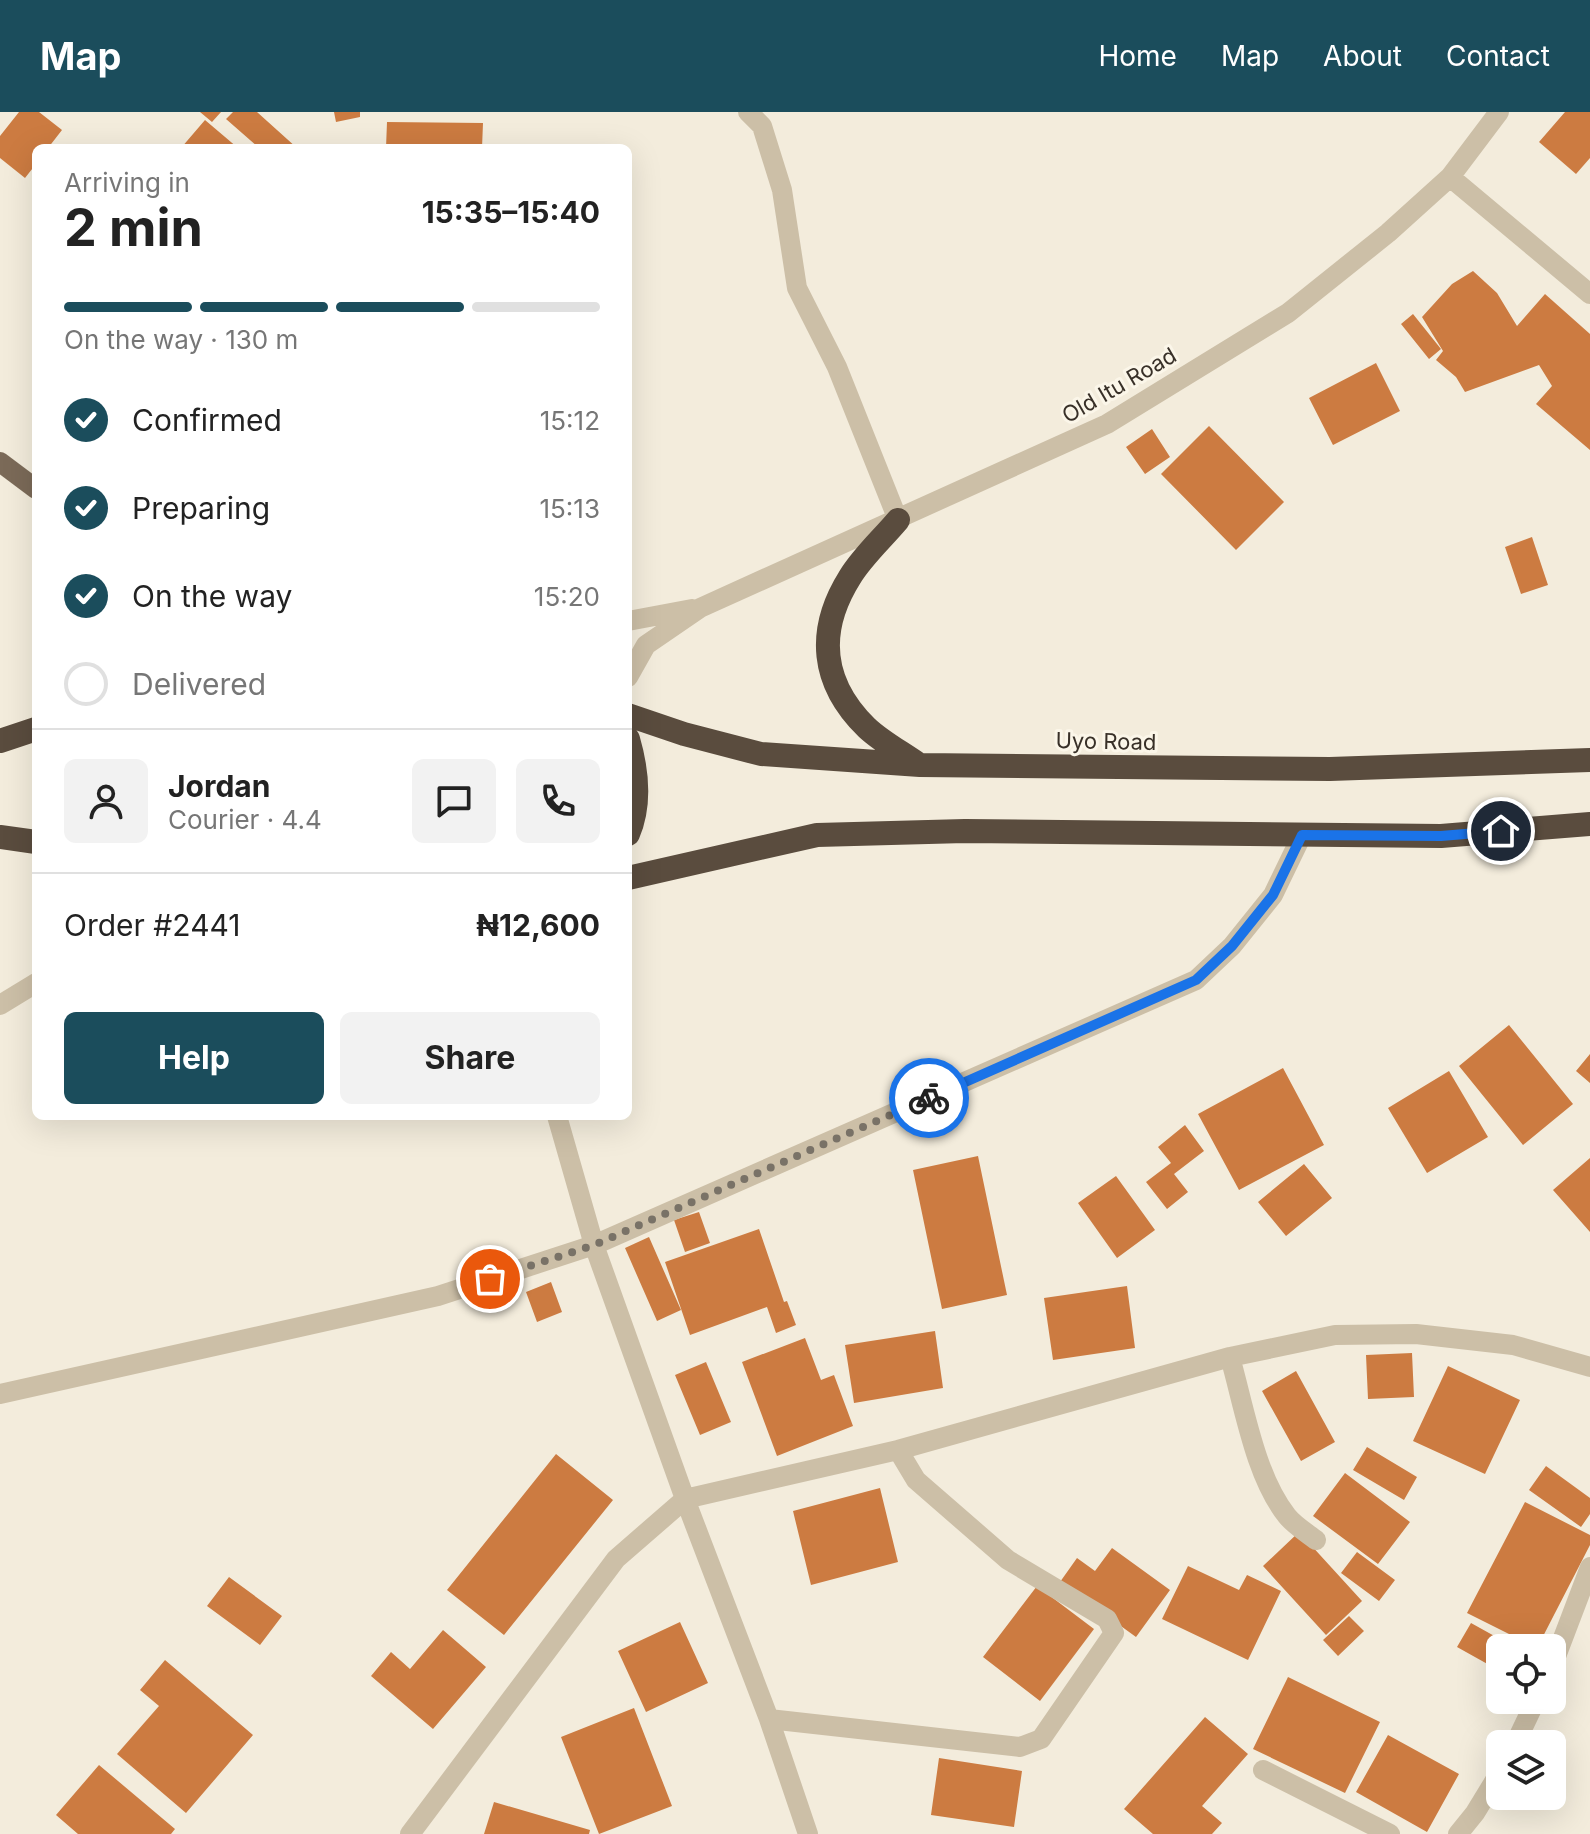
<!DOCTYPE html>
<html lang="en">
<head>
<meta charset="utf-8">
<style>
	:root { --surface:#fff; --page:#f2f2f2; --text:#222; --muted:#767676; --line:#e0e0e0; --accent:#1b4d5c }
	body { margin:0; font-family:Inter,sans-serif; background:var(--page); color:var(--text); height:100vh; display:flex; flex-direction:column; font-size:30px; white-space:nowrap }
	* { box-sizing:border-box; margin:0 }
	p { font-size:26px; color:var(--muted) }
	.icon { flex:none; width:44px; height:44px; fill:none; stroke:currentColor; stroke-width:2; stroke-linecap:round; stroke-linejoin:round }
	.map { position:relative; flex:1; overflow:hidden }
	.panel { position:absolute; left:32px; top:32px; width:600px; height:976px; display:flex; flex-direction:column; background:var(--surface); border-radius:12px; box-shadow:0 8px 32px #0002 }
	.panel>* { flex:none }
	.tools { position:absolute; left:1486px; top:1522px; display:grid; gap:16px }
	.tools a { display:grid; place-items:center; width:80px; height:80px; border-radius:12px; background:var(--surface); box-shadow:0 8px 32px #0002; font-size:40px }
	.pin { position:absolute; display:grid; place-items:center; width:68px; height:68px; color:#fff; margin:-34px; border:4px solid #fff; border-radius:50%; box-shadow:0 2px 8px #0007 }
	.courier { position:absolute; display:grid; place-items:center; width:80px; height:80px; margin:-40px; border:6px solid #1a73e8; border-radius:50%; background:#fff; color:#222; box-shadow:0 2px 10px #0007 }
	.headline em { font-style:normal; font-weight:700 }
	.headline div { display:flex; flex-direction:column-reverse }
	.headline { display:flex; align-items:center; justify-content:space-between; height:136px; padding:0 32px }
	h1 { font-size:52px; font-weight:700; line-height:60px }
	.bar { display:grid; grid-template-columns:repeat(4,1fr); gap:12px 8px; align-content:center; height:96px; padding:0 32px }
	.bar i { height:10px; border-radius:6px; background:var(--line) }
	.bar .on { background:var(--accent) }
	.bar p { grid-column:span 4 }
	.line { display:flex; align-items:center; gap:20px; padding:0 32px; border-top:2px solid var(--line) }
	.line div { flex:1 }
	.round { display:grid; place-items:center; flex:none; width:84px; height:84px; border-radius:12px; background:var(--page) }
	ol { padding:0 32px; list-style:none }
	li { display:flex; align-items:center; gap:24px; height:88px }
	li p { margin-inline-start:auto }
	li .icon { padding:8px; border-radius:50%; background:var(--accent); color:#fff; stroke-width:4 }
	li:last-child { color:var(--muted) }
	li i { width:44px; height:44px; border:4px solid var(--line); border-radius:50% }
	.button { display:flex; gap:16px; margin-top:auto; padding:16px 32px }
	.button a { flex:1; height:92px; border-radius:12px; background:var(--accent); color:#fff; font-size:32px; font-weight:700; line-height:92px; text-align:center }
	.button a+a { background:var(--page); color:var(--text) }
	header { display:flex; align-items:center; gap:48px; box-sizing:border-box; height:112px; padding:0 40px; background:var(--accent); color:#fff }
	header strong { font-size:38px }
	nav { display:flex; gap:44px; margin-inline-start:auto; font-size:28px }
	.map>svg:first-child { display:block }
</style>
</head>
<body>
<header>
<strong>Map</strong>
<nav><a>Home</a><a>Map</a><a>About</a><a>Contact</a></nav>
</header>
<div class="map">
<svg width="1590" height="1722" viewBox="0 0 1590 1722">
	<rect width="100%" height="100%" fill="#f3ecdc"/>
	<!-- building -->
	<path fill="#cc7b41" d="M19,0H39L62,18L48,36H36V52L25,66L0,46V24Z
		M200,0H221L212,10Z
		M233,0H257L297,36H259L226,7Z
		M334,0H360V5L336,10Z
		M1565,0H1590V46L1576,62L1539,30Z
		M205,8L238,36H181Z
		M387,10L483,11L482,36H386Z
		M1473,159L1497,181L1517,214L1545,182L1590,222V338L1536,292L1552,274L1539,253L1465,280L1456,265L1436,248L1443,239L1422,205L1452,172Z
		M1413,202L1441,237L1429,247L1401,212Z
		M1376,251L1400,299L1333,333L1309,286Z
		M1209,314L1284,390L1236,438L1161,362Z
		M1152,317L1170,345L1145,362L1126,335Z
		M1532,425L1548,473L1521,482L1505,435Z
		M1509,913L1573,992L1523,1033L1459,954Z
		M1590,942V971L1576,959Z
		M1283,956L1324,1033L1239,1078L1198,1002Z
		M1449,959L1488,1025L1427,1061L1388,996Z
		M1185,1013L1204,1039L1174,1062L1188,1080L1167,1097L1146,1070L1171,1051L1158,1035Z
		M978,1044L1007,1183L942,1197L913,1058Z
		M1590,1046V1120L1553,1078Z
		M1304,1052L1332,1086L1286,1124L1258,1090Z
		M1116,1064L1155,1118L1117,1146L1078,1091Z
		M699,1100L710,1131L685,1140L674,1108Z
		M759,1117L784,1190L787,1189L796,1213L776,1221L767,1195L690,1223L665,1150Z
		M649,1125L681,1198L657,1209L625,1136Z
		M551,1170L562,1200L537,1210L526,1180Z
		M1127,1174L1135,1236L1053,1248L1044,1186Z
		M935,1219L943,1276L854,1291L845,1233Z
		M805,1226L821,1268L834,1263L853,1314L777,1344L742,1250Z
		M1412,1241L1414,1285L1368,1287L1366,1243Z
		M706,1250L731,1310L700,1323L675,1263Z
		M1448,1254L1520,1288L1485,1362L1413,1329Z
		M1296,1259L1335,1330L1301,1349L1262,1279Z
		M1367,1335L1417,1365L1404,1388L1353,1358Z
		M556,1342L613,1388L504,1523L447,1478Z
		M1546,1354L1590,1386V1402L1581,1415L1529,1378Z
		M1345,1361L1410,1410L1378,1452L1313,1404Z
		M880,1376L898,1450L811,1473L793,1399Z
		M1525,1390L1590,1423V1433L1537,1536L1467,1501Z
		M1299,1420L1362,1489L1326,1523L1263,1454Z
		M1112,1436L1170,1478L1136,1525L1060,1470L1077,1446L1095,1459Z
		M1357,1440L1395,1468L1379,1489L1341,1461Z
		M1188,1454L1239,1478L1247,1463L1281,1479L1248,1548L1162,1507Z
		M229,1465L282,1504L260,1533L207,1494Z
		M1037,1474L1094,1517L1040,1589L983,1545Z
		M1349,1504L1364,1519L1338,1544L1323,1528Z
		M680,1510L708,1571L646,1600L618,1539Z
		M1471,1511L1516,1536H1500V1559L1457,1535Z
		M443,1518L486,1555L433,1617L371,1564L391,1540L410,1557Z
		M165,1548L253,1623L186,1701L117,1642L159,1594L140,1578Z
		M1288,1565L1380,1610L1345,1681L1253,1637Z
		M634,1596L672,1694L599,1722L561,1625Z
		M1205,1605L1248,1642L1202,1694L1222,1711L1212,1722H1153L1124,1697Z
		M1388,1623L1459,1662L1427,1720L1356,1680Z
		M939,1646L1022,1659L1014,1715L931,1703Z
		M99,1653L175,1717L171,1722H78L56,1703Z
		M494,1690L590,1718L589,1722H484Z"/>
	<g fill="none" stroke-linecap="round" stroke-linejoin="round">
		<!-- minor -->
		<path stroke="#ccbfa7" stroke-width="20" d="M748,0L762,14L782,78L797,176L837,255L898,408
			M1450,65L1590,182
			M628,509L692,497
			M628,565L646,533L700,496L1107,312L1288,201L1388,121L1450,65L1499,0
			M0,893L36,871
			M557,1004L594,1133L685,1387L769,1607L808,1722
			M1230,1245C1244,1294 1255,1364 1287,1404C1294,1413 1307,1421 1316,1428
			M0,1282L438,1184L594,1133L1196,868L1232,834L1273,783L1302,723
			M1552,1555L1590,1455
			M769,1607L1020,1635L1041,1627L1114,1521L1107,1507L1008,1448L916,1368L898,1338
			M1515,1632L1536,1588
			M1263,1658L1390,1722
			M410,1722L616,1447L685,1387L898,1338L1230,1245L1335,1223L1416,1222L1513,1233L1590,1255
			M1458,1722L1475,1701L1500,1660"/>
		<!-- major -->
		<path stroke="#7b6a58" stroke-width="20" d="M0,350L36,377"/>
		<!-- highway -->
		<path stroke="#5a4c3e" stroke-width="24" d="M898,408C882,427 862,445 850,465C816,519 821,571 867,616C882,630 901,640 918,652
			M628,603L684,622L761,642L920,653L1330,657L1590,648
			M628,627C637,658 641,692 628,722
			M0,629L36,617
			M0,725L36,730
			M628,766L817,723L965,719L1441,724L1590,712"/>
	</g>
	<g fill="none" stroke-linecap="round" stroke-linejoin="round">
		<!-- done -->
		<path stroke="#797267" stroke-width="8" stroke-dasharray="0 14.4" d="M490,1167L594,1133L929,986"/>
		<!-- route -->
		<path stroke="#1a73e8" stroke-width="10" d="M929,986L1196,868L1232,834L1273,783L1302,723L1441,724L1501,719"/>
	</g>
	<g text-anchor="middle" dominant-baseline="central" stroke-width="6" stroke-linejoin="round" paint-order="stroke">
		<!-- street labels -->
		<g font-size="22" fill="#383028" stroke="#fbf6e9">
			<text transform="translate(1119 273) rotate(-30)">Old Itu Road</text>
			<text transform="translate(1106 629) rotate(1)">Uyo Road</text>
		</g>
	</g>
</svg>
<div class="tools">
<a><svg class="icon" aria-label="locate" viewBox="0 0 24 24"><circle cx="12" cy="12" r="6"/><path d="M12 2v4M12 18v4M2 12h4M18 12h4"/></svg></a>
<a><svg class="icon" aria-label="layers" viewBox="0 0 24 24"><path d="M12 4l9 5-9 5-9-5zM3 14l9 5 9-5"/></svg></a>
</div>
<div class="pin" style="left:490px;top:1167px;background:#ea580c"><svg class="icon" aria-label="bag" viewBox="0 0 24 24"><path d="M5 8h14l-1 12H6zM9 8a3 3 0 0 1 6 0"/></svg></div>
<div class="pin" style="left:1501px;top:719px;background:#1f2937"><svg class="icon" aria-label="home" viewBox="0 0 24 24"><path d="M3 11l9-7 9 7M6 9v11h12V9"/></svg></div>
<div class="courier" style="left:929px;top:986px"><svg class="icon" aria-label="bike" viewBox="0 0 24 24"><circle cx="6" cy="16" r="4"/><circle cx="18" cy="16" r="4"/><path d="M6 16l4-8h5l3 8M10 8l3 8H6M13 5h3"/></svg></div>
<section class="panel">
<div class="headline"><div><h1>2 min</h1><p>Arriving in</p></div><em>15:35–15:40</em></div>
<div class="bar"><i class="on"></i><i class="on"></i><i class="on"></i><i></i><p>On the way · 130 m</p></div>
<ol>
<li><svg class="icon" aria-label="check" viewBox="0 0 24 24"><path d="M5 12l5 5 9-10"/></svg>Confirmed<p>15:12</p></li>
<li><svg class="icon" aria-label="check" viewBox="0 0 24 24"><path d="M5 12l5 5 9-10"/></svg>Preparing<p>15:13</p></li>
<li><svg class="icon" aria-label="check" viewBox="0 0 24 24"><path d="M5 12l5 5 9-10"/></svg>On the way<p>15:20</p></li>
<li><i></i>Delivered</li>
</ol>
<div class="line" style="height:144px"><a class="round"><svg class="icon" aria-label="person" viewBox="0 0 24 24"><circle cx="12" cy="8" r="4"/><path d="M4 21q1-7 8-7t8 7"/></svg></a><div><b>Jordan</b><p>Courier · 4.4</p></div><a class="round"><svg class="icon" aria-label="chat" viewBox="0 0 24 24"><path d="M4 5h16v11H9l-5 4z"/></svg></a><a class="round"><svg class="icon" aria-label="phone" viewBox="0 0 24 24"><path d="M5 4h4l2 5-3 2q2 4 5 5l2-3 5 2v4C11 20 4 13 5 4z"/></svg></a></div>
<div class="line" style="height:104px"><div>Order #2441</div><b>₦12,600</b></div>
<div class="button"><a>Help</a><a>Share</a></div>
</section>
</div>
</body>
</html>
